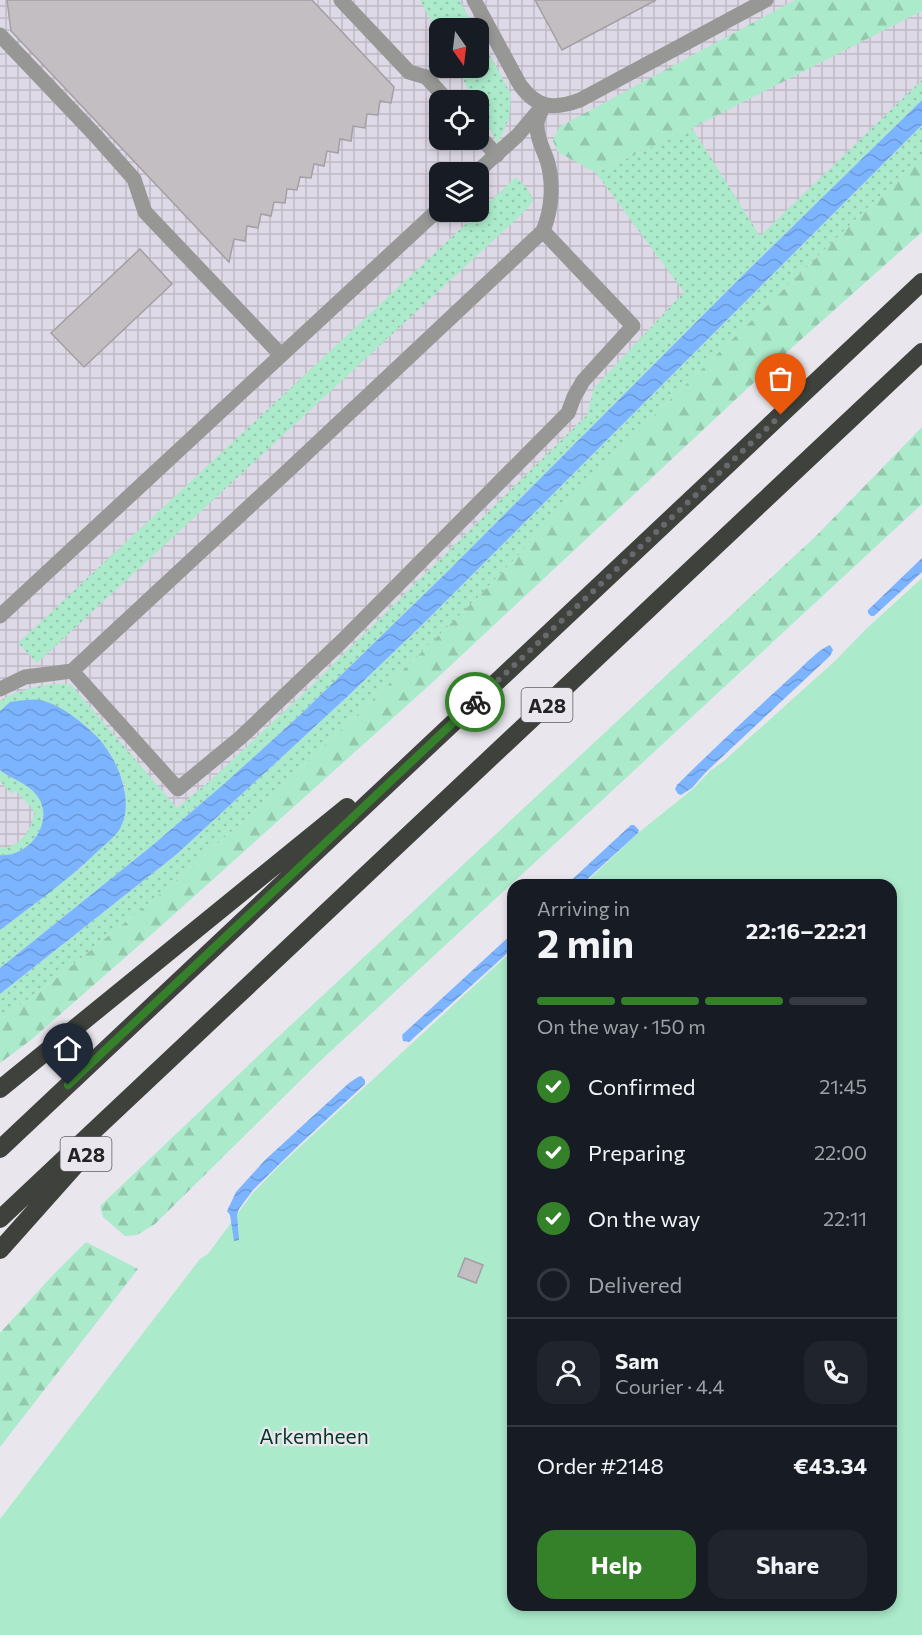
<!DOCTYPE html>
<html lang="en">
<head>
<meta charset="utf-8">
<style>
	:root { --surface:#171b24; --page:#20242c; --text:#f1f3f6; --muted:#9ea1a6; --line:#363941; --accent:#34812a }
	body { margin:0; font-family:Commissioner,sans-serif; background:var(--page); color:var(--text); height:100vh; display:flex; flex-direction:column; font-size:22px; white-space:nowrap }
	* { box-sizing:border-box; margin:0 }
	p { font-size:20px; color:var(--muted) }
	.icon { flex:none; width:33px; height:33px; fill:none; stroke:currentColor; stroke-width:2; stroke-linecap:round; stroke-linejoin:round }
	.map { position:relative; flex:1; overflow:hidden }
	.details { position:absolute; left:507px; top:879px; width:390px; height:732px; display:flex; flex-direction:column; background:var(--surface); border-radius:18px; box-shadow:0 3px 9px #0003 }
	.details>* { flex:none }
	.needle { width:39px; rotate:166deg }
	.fabs { position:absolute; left:429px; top:18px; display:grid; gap:12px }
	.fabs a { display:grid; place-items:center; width:60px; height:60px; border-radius:12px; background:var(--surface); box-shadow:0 3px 9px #0003; font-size:30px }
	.pin { position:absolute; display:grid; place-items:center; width:51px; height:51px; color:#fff; margin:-62px -26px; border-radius:50% 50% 50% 0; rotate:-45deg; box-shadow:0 0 6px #0007 }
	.pin .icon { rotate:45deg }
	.courier { position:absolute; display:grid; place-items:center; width:60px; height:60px; margin:-30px; border:4px solid #34812a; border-radius:50%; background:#fff; color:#222; box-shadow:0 2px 8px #0007 }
	.head em { font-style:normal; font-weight:700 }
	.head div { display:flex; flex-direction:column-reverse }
	.head { display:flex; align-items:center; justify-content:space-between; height:102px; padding:0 30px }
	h1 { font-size:39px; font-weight:700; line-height:45px }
	.bar { display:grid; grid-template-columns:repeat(4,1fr); gap:9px 6px; align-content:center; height:72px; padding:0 30px }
	.bar i { height:8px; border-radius:4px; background:var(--line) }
	.bar .active { background:var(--accent) }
	.bar p { grid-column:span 4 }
	.line { display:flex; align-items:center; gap:15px; padding:0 30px; border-top:2px solid var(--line) }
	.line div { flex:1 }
	.round { display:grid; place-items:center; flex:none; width:63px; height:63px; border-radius:18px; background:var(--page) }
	ol { padding:0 30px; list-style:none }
	li { display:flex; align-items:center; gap:18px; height:66px }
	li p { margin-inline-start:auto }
	li .icon { padding:6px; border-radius:50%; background:var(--accent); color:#fff; stroke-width:4 }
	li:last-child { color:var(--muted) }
	li i { width:33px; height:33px; border:3px solid var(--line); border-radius:50% }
	.cta { display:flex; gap:12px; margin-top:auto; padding:12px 30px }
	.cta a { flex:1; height:69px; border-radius:18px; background:var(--accent); color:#fff; font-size:24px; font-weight:700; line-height:69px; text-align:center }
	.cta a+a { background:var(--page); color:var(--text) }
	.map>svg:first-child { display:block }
</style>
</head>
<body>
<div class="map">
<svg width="922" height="1635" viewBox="0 0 922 1635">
	<defs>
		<pattern id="industrial-grid" width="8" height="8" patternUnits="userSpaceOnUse" patternTransform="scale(1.5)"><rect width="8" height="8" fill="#ded9e6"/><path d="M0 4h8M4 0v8" fill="none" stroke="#bebac5"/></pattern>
		<pattern id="grass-dots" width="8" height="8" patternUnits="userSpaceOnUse" patternTransform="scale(1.5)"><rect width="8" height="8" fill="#abeaca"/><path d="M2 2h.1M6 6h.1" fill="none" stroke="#93c8ad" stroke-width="1.8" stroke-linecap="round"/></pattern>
		<pattern id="forest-firs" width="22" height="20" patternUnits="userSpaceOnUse" patternTransform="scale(1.5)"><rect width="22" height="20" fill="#abeaca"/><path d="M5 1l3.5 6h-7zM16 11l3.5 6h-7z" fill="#93c8ad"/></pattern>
		<pattern id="water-waves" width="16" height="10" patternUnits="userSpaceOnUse" patternTransform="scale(1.5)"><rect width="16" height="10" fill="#7db4ff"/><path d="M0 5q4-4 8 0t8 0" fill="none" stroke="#6c9ada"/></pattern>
	</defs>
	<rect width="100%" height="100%" fill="#e9e7ed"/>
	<!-- industrial -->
	<path fill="url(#industrial-grid)" fill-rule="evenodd" d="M0,0H922V87L260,742L0,953ZM440,28H478V68H440ZM440,100H478V140H440ZM440,172H478V212H440Z"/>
	<!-- grass -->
	<path fill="url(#grass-dots)" d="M420,0H459L475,28H440L439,36Z
		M479,35L511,94L509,118L502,135L497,143L479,108L478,100H474L457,68H478Z
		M922,80V100L742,276L451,568L300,715L225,783L154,844L0,968V930L83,866L123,819L125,804V786L112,756L101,742L85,725L53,704L40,700L10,702L0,711V701C17,690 52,681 71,685L177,808L211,780L306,691L587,415L594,388L684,292L596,173L692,128L760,236Z
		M922,125V155L637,432L479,596L358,714L240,824L166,889L53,981L0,1020V994L177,854L348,696L426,621Z
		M516,177L528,189L533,201L525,211L37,663L18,643Z
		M0,770C12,780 29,783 38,797C55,822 29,858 0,855V847C20,850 33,828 34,811L15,790L11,794L0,781Z"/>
	<!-- forest -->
	<path fill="url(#forest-firs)" d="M795,0H922V11L692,128L596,173L558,152L553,141L559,127Z
		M922,155V232L778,360L434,681L161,926L31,1040L0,1063V1020L53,981L166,889L240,824L358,714L479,596L637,432Z
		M922,427V504L318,1063L155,1224L137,1235L125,1236L103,1217L100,1206L277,1038L817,535Z
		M86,1242L138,1269L0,1447V1333L52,1276Z"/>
	<!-- green -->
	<path fill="#abeaca" d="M922,578V1635H0V1519L200,1259L208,1254L252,1194L278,1167L513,950V1605H891V885H583L638,833L693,789L710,771L724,761L748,739L835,661L866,629Z"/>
	<!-- water -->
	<path fill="url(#water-waves)" d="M922,100V125L426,621L348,696L177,854L0,994V968L154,844L225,783L300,715L451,568L742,276Z
		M922,558V572L874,616H871L868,613V610Z
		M830,645L833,650L830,656L706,772L692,788L681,795L678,794L675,789L677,785C714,748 752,713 791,677C802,668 817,650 830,645Z
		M25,700C30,700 35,699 39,700C60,703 86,725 100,740C119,762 137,806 117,833C111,840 103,846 97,852C67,881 33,905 0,930V855C29,858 55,822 38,797C29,783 12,780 0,770V711L10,702Z
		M631,825H634L639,830L638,833L581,885H566Z
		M513,933V948L409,1042L403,1041L402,1035Z
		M361,1076L365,1080V1084L299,1145L253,1190L239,1209L237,1215L239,1240L234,1241L230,1215L227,1211L236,1192L265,1160L349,1083L358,1077Z"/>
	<!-- building -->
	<path fill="#c3bec2" stroke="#a49fa4" stroke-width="1.5" d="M7,0H312L394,87L391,103L380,101L378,115L367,114L365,128L353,126L351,141L340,139L338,153L327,151L324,166L314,164L311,178L300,177L297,190L287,189L285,203L274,202L271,216L261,214L258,228L247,226L245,241L234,239L229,262L11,31Z
		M535,0H656L562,50Z
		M140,249L172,284L84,367L51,333Z
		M465,1258L483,1265L476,1283L458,1276Z"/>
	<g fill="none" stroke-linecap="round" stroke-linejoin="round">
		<!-- minor -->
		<path stroke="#979896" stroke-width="15" d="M341,0L409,72L426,77L447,100
			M474,0L520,85C537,108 553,110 580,100L766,0
			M0,35L95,135L134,179L145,212L281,355
			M478,135L497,155
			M477,172L518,135L540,109
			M543,231L294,465L72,671L178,789L240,738L342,641L568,413L574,397L583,381L633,326L543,231C552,209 554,183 547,160C543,149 536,136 537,123C538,117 542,110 544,105
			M0,616L440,208
			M0,689L25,677L72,671"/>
		<!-- highway -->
		<path stroke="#3e413c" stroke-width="18" d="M0,1089L347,807
			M0,1149L922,282
			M0,1219L922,352
			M0,1250L90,1149"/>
	</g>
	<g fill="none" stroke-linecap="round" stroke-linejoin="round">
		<!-- done -->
		<path stroke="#69686c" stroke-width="6" stroke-dasharray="0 10.8" d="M475,702L781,415"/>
		<!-- route -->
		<path stroke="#34812a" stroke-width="8" d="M68,1085L475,702"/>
	</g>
	<g text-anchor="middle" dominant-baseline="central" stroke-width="4.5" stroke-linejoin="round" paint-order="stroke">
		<!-- shield labels -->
		<g fill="#e9e7ed" stroke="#5f5e62" stroke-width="1.5">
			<rect x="521.5" y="688" width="51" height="34" rx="4.5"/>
			<rect x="60.5" y="1137" width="51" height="34" rx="4.5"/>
		</g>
		<g font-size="20" font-weight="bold" fill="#242326">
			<text x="547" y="705">A28</text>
			<text x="86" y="1154">A28</text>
		</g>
		<!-- park labels -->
		<g font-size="21" fill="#053724" stroke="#e9e7ed">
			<text x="314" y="1435">Arkemheen</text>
		</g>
	</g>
</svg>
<div class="fabs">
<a><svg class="needle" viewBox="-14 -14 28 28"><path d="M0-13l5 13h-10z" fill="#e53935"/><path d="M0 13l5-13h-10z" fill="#9ea1a6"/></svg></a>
<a><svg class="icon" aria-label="locate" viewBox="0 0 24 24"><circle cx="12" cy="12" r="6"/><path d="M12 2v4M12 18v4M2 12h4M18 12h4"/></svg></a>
<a><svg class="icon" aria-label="layers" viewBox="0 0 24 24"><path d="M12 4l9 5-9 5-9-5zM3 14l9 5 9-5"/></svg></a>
</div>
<div class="pin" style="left:781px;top:415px;background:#ea580c"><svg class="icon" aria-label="bag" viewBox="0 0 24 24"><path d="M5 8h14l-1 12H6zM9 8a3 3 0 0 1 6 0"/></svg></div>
<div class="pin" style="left:68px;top:1085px;background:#1f2937"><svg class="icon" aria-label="home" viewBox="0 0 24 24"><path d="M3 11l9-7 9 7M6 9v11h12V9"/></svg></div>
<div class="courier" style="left:475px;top:702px"><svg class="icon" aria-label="bike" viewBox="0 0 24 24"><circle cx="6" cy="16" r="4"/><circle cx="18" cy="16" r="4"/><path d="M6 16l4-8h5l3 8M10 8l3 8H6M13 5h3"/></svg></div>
<section class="details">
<div class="head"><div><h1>2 min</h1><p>Arriving in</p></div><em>22:16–22:21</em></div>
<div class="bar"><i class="active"></i><i class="active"></i><i class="active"></i><i></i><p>On the way · 150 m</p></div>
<ol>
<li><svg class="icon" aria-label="check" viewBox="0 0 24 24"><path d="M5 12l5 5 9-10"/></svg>Confirmed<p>21:45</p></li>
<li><svg class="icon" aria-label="check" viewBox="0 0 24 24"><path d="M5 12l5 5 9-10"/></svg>Preparing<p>22:00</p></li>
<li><svg class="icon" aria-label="check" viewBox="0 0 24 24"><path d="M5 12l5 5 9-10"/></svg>On the way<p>22:11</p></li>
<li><i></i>Delivered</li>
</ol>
<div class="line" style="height:108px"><a class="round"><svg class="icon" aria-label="person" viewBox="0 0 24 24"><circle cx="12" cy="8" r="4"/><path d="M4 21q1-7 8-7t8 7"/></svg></a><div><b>Sam</b><p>Courier · 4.4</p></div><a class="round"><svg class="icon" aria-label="phone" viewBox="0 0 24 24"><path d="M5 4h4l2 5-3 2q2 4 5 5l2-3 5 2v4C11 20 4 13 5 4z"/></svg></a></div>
<div class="line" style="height:78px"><div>Order #2148</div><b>€43.34</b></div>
<div class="cta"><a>Help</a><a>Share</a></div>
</section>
</div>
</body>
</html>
